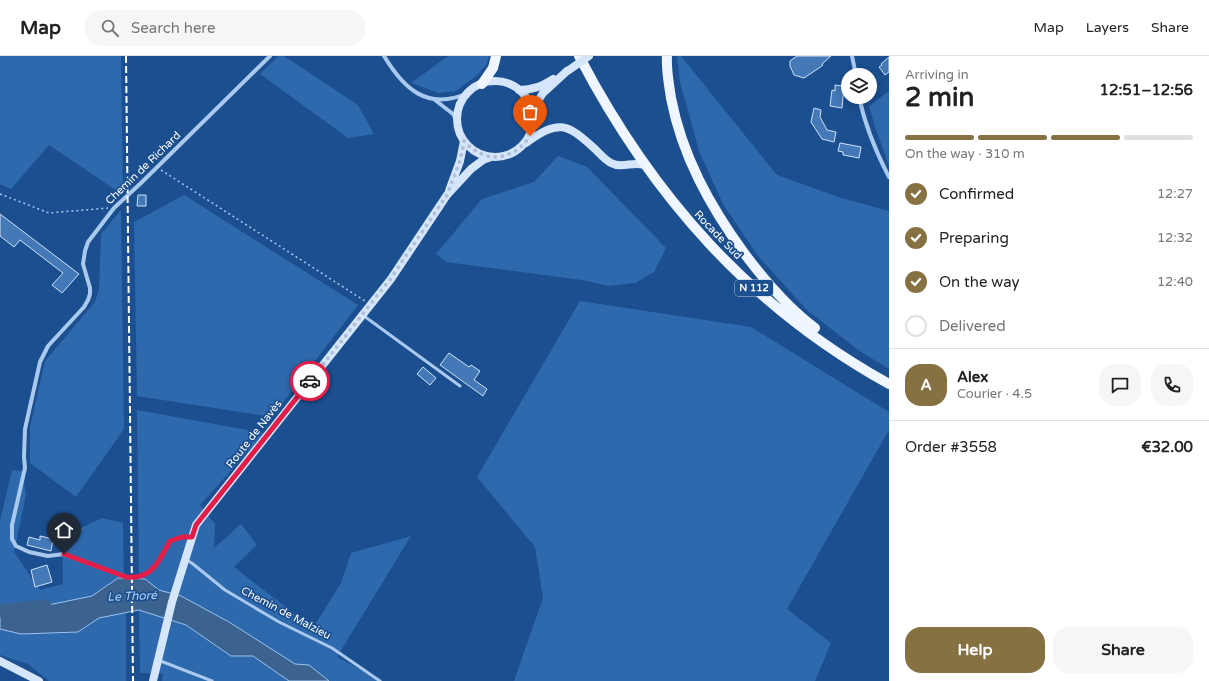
<!DOCTYPE html>
<html lang="en">
<head>
<meta charset="utf-8">
<style>
	:root { --surface:#fff; --page:#f6f6f6; --text:#222; --muted:#767676; --line:#e0e0e0; --accent:#857141 }
	body { margin:0; font-family:"Varela Round",sans-serif; background:var(--page); color:var(--text); height:100vh; display:flex; flex-direction:column; font-size:15px; white-space:nowrap }
	* { box-sizing:border-box; margin:0 }
	p { font-size:13px; color:var(--muted) }
	.icon { flex:none; width:22px; height:22px; fill:none; stroke:currentColor; stroke-width:2; stroke-linecap:round; stroke-linejoin:round }
	.map { position:relative; flex:1; overflow:hidden }
	.side { display:flex; flex-direction:column; background:var(--surface); width:320px }
	.side>* { flex:none }
	.controls { position:absolute; left:841px; top:12px; display:grid; gap:8px }
	.controls a { display:grid; place-items:center; width:36px; height:36px; border-radius:50%; background:var(--surface); box-shadow:0 2px 10px #0003; font-size:20px }
	.pin { position:absolute; display:grid; place-items:center; width:34px; height:34px; color:#fff; margin:-41px -17px; border-radius:50% 50% 50% 0; rotate:-45deg; box-shadow:0 0 4px #0007 }
	.pin .icon { rotate:45deg }
	.courier { position:absolute; display:grid; place-items:center; width:40px; height:40px; margin:-20px; border:3px solid #e11d48; border-radius:50%; background:#fff; color:#222; box-shadow:0 1px 5px #0007 }
	.headline em { font-style:normal; font-weight:800 }
	.headline div { display:flex; flex-direction:column-reverse }
	.headline { display:flex; align-items:center; justify-content:space-between; height:68px; padding:0 16px }
	h1 { font-size:26px; font-weight:800; line-height:30px }
	.bar { display:grid; grid-template-columns:repeat(4,1fr); gap:6px 4px; align-content:center; height:48px; padding:0 16px }
	.bar i { height:5px; border-radius:3px; background:var(--line) }
	.bar .on { background:var(--accent) }
	.bar p { grid-column:span 4 }
	.line { display:flex; align-items:center; gap:10px; padding:0 16px; border-top:1px solid var(--line) }
	.line div { flex:1 }
	.round { display:grid; place-items:center; flex:none; width:42px; height:42px; border-radius:16px; background:var(--page) }
	ol { padding:0 16px; list-style:none }
	li { display:flex; align-items:center; gap:12px; height:44px }
	li p { margin-inline-start:auto }
	li .icon { padding:4px; border-radius:50%; background:var(--accent); color:#fff; stroke-width:4 }
	li:last-child { color:var(--muted) }
	li i { width:22px; height:22px; border:2px solid var(--line); border-radius:50% }
	.button { display:flex; gap:8px; margin-top:auto; padding:8px 16px }
	.button a { flex:1; height:46px; border-radius:16px; background:var(--accent); color:#fff; font-size:16px; font-weight:800; line-height:46px; text-align:center }
	.button a+a { background:var(--page); color:var(--text) }
	header { display:flex; align-items:center; gap:24px; box-sizing:border-box; height:56px; padding:0 20px; background:var(--surface); border-bottom:1px solid var(--line) }
	header strong { font-size:19px }
	nav { display:flex; gap:22px; margin-inline-start:auto; font-size:14px }
	.search { width:280px; height:36px; background:var(--page); display:flex; align-items:center; gap:10px; box-sizing:border-box; padding:0 14px; border-radius:16px; color:var(--muted); font-size:15px }
	main { display:flex; flex:1; min-height:0 }
	.map>svg:first-child { display:block }
</style>
</head>
<body>
<header>
<strong>Map</strong>
<div class="search"><svg class="icon" aria-label="search" viewBox="0 0 24 24"><circle cx="10" cy="10" r="6"/><path d="M15 15l6 6"/></svg>Search here</div>
<nav><a>Map</a><a>Layers</a><a>Share</a></nav>
</header>
<main>
<div class="map">
<svg width="889" height="625" viewBox="0 0 889 625">
	<rect width="100%" height="100%" fill="#1b4f8f"/>
	<!-- green -->
	<path fill="#2e69ad" d="M0,0H121L123,139L49,89L11,133L0,128Z
		M278,0H284L358,49L374,78L348,82L260,18Z
		M448,0H489L486,9L476,20L456,35L439,37L411,27Z
		M677,0H681L777,119L841,142L889,155V313L858,294L807,254L758,200L723,148L699,95L680,26Z
		M889,35V110L875,71L869,50Z
		M558,100L587,111L666,192L654,216L635,227L608,230L582,224L446,206L436,198L482,143L534,126Z
		M184,139L358,249L272,361L137,340L134,166Z
		M121,154L124,373L76,441L30,407V371L45,305L95,246L99,233L101,178Z
		M580,245L751,271L889,356V374L787,553L831,587L815,625H514L543,542L535,491L477,421Z
		M137,354L265,377L200,449L215,468L214,492L241,468L257,489L234,511L313,572L341,527L351,497L411,480L337,601L383,625H329L309,609L295,608L229,566L181,540L159,534L145,523H139Z
		M12,414L22,415L26,439L14,496L40,534L63,528L62,481L102,462L123,467L124,522H118L92,540L19,555L0,554V465Z
		M139,554L186,569L231,600H253L289,625H162L163,618L140,617Z
		M126,557V625H49L28,608L0,599V573L21,578L78,576L99,562Z"/>
	<!-- water -->
	<path fill="#3c6290" stroke="#9cc4f0" d="M118,522L145,523L159,534L181,540L229,566L295,608L309,609L329,625H289L253,600H231L186,569L139,554L99,562L78,576L21,578L0,573V554L19,555L92,540Z"/>
	<g fill="none" stroke-linecap="round" stroke-linejoin="round">
		<!-- river -->
		<path stroke="#3c6290" stroke-width="13" d="M0,555L45,550"/>
	</g>
	<!-- building -->
	<path fill="#4478b7" stroke="#cfe3fa" d="M797,0H831L823,7L822,10L804,22L794,19L790,10V5Z
		M889,1V16L885,19L879,11L882,9L881,8Z
		M835,29L844,30L842,52L830,50L832,34L835,35Z
		M814,52L821,54L820,61L827,74L836,76L834,86L822,83L811,66Z
		M840,87L861,91L859,102L843,99V96L838,95Z
		M138,139H146V150H137Z
		M0,158L79,218L62,237L52,229L63,217L20,184L14,191L0,180Z
		M449,297L469,311L471,309L480,315L474,324L487,333L483,340L440,309Z
		M423,311L436,322L430,329L417,318Z
		M40,480L53,483L51,495L27,489L29,481L40,484Z
		M47,509L52,526L35,531L31,514Z"/>
	<g fill="none" stroke-linecap="round" stroke-linejoin="round">
		<!-- path -->
		<path stroke="#a9c9ee" stroke-width="1.5" stroke-dasharray="2 3" stroke-linecap="butt" d="M161,114L365,245
			M0,138L49,157L108,152"/>
		<!-- lane -->
		<path stroke="#a9c9ee" stroke-width="3" d="M364,260L460,330
			M187,504L193,508L225,534L279,566L332,592L380,625
			M158,604L212,625"/>
		<!-- street -->
		<path stroke="#a9c9ee" stroke-width="4" d="M384,0C404,33 427,55 468,37
			M852,0L856,19
			M859,41C865,69 876,96 889,121
			M435,44L453,58L457,65
			M192,481H182L170,485C159,505 152,524 126,521L64,498L48,500L29,496L16,490L12,483V469L25,412L24,401L25,373L40,306L48,290L84,251L88,244L90,238V232L83,208L85,195L88,186L114,152L141,127L270,0"/>
		<!-- secondary -->
		<path stroke="#d6e6fa" stroke-width="8" d="M457 63a38 38 0 1 1 76 0a38 38 0 1 1-76 0Z
			M519,34C533,34 542,30 553,23
			M533,59L538,45L543,37L567,15
			M526,87C558,64 566,66 595,93C600,98 605,104 611,107C622,113 633,105 644,109
			M449,135L460,105L464,85
			M0,605L39,625
			M153,625L172,546L196,469L391,223L447,139L471,113L483,104L491,101"/>
		<!-- primary -->
		<path stroke="#f0f6ff" stroke-width="10" d="M579,0C652,140 750,251 889,328
			M667,0C666,14 669,28 671,42C682,100 710,150 744,197C765,225 787,251 815,272
			M482,28L493,12L496,0"/>
		<!-- rail -->
		<path stroke="#fff" stroke-width="2" stroke-dasharray="7 3" stroke-linecap="butt" d="M126,0L133,625"/>
		<!-- secondary-bridge -->
		<path stroke="#d6e6fa" stroke-width="8" d="M569,14L589,0"/>
	</g>
	<g fill="none" stroke-linecap="round" stroke-linejoin="round">
		<!-- done -->
		<path stroke="#afc1d8" stroke-width="4" stroke-dasharray="0 7.2" d="M310,325L391,222L447,139L460,105L464,85C485,108 512,106 530,80"/>
		<!-- route -->
		<path stroke="#e11d48" stroke-width="5" d="M64,498L126,521C152,524 159,505 170,485L182,481H192L196,469L211,450L310,325"/>
	</g>
	<g text-anchor="middle" dominant-baseline="central" stroke-width="3.5" stroke-linejoin="round" paint-order="stroke">
		<!-- shield labels -->
		<rect fill="#1b4f8f" stroke="#bbcadd" stroke-width="1" x="735" y="224" width="38" height="16" rx="3"/>
		<g font-size="10" font-weight="bold" fill="#fff">
			<text x="754" y="232">N 112</text>
		</g>
		<!-- street labels -->
		<g font-size="11" fill="#fff" stroke="#1b4f8f">
			<text transform="translate(143 112) rotate(-44)">Chemin de Richard</text>
			<text transform="translate(718 179) rotate(46)">Rocade Sud</text>
			<text transform="translate(254 378) rotate(-52)">Route de Navès</text>
			<text transform="translate(286 557) rotate(28)">Chemin de Malzieu</text>
		</g>
		<!-- water labels -->
		<g font-size="12" font-style="italic" fill="#b5d3f5" stroke="#1b4f8f">
			<text transform="translate(132 540) rotate(-2)">Le Thoré</text>
		</g>
	</g>
</svg>
<div class="controls">
<a><svg class="icon" aria-label="layers" viewBox="0 0 24 24"><path d="M12 4l9 5-9 5-9-5zM3 14l9 5 9-5"/></svg></a>
</div>
<div class="pin" style="left:530px;top:80px;background:#ea580c"><svg class="icon" aria-label="bag" viewBox="0 0 24 24"><path d="M5 8h14l-1 12H6zM9 8a3 3 0 0 1 6 0"/></svg></div>
<div class="pin" style="left:64px;top:498px;background:#1f2937"><svg class="icon" aria-label="home" viewBox="0 0 24 24"><path d="M3 11l9-7 9 7M6 9v11h12V9"/></svg></div>
<div class="courier" style="left:310px;top:325px"><svg class="icon" aria-label="car" viewBox="0 0 24 24"><path d="M5 17H2v-5l4-1 3-4h7l3 4 3 1v5h-3M9 17h6M6 11h13"/><circle cx="7" cy="17" r="2"/><circle cx="17" cy="17" r="2"/></svg></div>
</div>
<section class="side">
<div class="headline"><div><h1>2 min</h1><p>Arriving in</p></div><em>12:51–12:56</em></div>
<div class="bar"><i class="on"></i><i class="on"></i><i class="on"></i><i></i><p>On the way · 310 m</p></div>
<ol>
<li><svg class="icon" aria-label="check" viewBox="0 0 24 24"><path d="M5 12l5 5 9-10"/></svg>Confirmed<p>12:27</p></li>
<li><svg class="icon" aria-label="check" viewBox="0 0 24 24"><path d="M5 12l5 5 9-10"/></svg>Preparing<p>12:32</p></li>
<li><svg class="icon" aria-label="check" viewBox="0 0 24 24"><path d="M5 12l5 5 9-10"/></svg>On the way<p>12:40</p></li>
<li><i></i>Delivered</li>
</ol>
<div class="line" style="height:72px"><b class="round" style="background:var(--accent);color:#fff">A</b><div><b>Alex</b><p>Courier · 4.5</p></div><a class="round"><svg class="icon" aria-label="chat" viewBox="0 0 24 24"><path d="M4 5h16v11H9l-5 4z"/></svg></a><a class="round"><svg class="icon" aria-label="phone" viewBox="0 0 24 24"><path d="M5 4h4l2 5-3 2q2 4 5 5l2-3 5 2v4C11 20 4 13 5 4z"/></svg></a></div>
<div class="line" style="height:52px"><div>Order #3558</div><b>€32.00</b></div>
<div class="button"><a>Help</a><a>Share</a></div>
</section>
</main>
</body>
</html>
